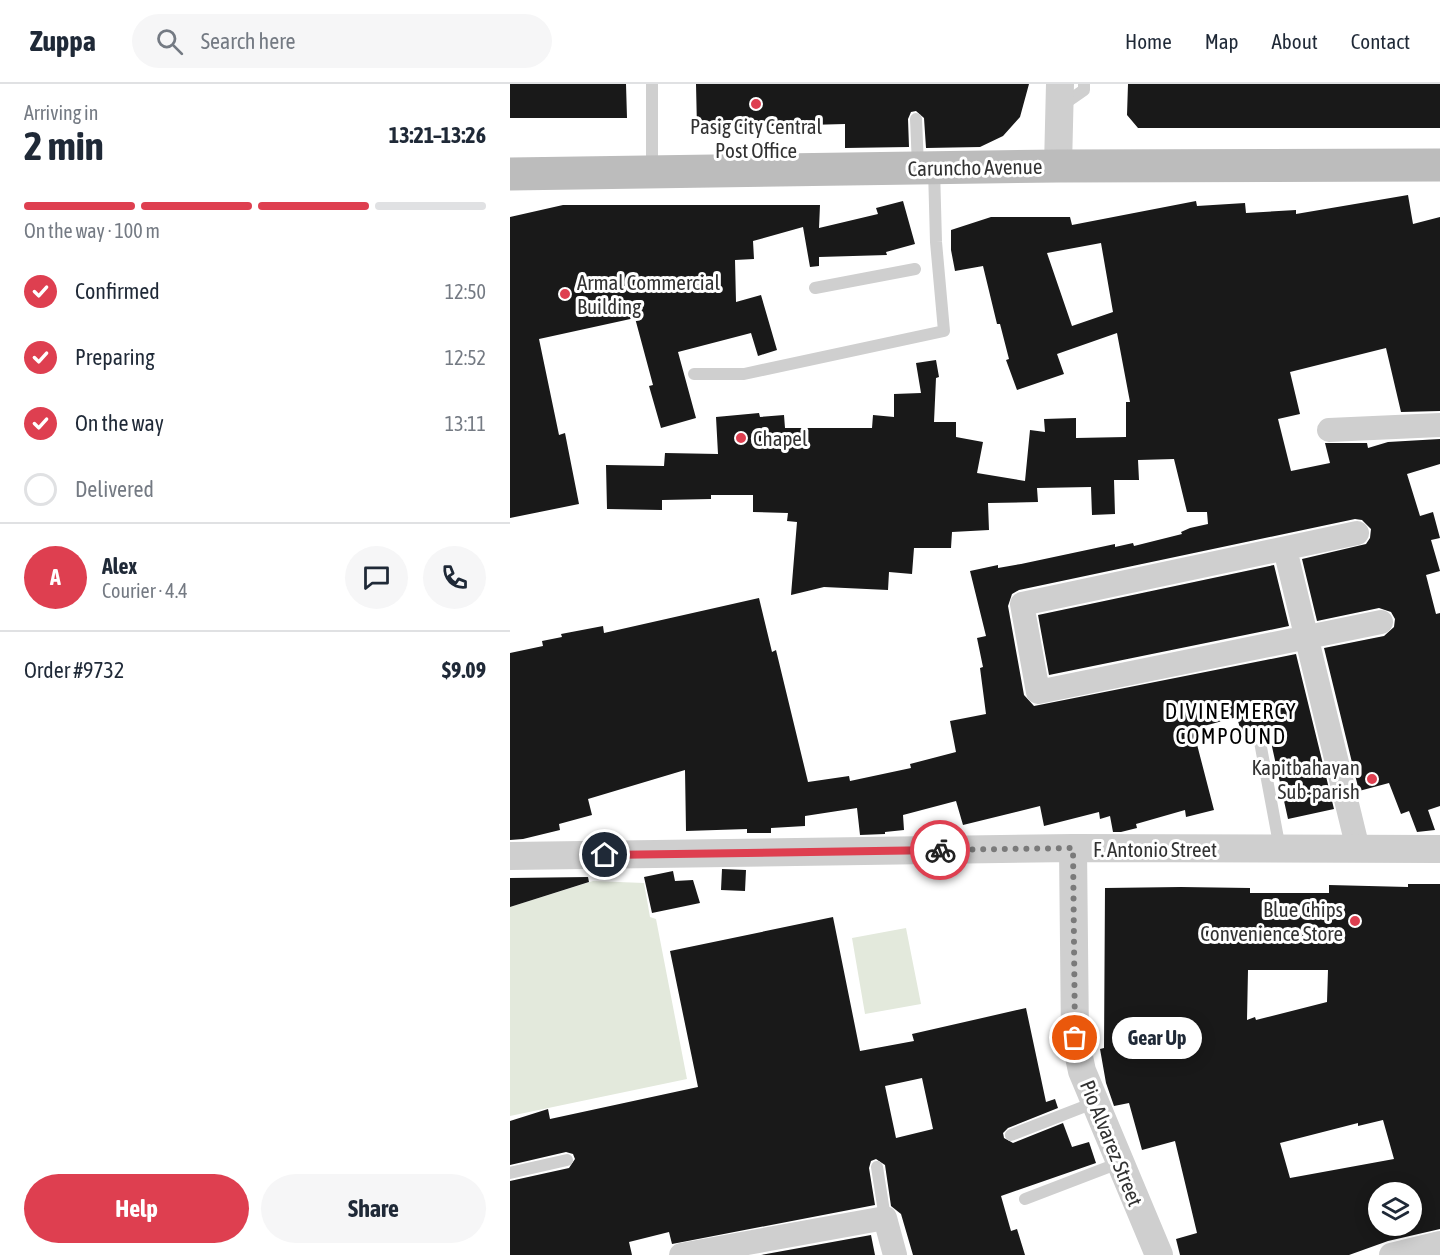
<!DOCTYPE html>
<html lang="en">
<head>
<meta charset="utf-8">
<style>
	:root { --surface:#fff; --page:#f6f6f7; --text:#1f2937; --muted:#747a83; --line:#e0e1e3; --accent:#de3f50 }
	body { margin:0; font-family:"Asap Condensed",sans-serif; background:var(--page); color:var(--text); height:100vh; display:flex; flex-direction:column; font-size:22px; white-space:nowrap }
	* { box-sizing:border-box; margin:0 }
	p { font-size:20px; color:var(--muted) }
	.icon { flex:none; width:33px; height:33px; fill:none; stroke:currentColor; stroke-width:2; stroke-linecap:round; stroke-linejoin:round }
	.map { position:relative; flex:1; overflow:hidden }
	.drawer { display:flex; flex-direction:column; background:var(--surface); width:510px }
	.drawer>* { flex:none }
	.tools { position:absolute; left:858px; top:1098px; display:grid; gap:12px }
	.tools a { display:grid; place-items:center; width:54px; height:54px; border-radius:50%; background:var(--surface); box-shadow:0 3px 15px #0003; font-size:30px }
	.pin { position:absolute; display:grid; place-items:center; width:51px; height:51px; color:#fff; margin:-26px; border:3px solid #fff; border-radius:50%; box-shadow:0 2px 6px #0007 }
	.courier { position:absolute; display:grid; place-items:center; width:60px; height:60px; margin:-30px; border:4px solid #de3f50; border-radius:50%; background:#fff; color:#222; box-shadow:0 2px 8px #0007 }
	.bubble { position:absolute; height:42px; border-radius:21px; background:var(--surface); box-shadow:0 3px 15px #0003; font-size:20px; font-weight:700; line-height:42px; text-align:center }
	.overview em { font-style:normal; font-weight:700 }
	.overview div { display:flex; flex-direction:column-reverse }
	.overview { display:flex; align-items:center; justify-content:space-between; height:102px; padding:0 24px }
	h1 { font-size:39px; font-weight:700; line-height:45px }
	.bar { display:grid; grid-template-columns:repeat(4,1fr); gap:9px 6px; align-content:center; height:72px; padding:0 24px }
	.bar i { height:8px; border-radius:4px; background:var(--line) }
	.bar .active { background:var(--accent) }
	.bar p { grid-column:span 4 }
	.line { display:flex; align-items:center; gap:15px; padding:0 24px; border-top:2px solid var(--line) }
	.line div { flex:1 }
	.round { display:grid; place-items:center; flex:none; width:63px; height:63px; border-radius:32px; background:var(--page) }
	ol { padding:0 24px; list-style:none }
	li { display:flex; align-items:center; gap:18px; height:66px }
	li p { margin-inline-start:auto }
	li .icon { padding:6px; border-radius:50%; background:var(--accent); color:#fff; stroke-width:4 }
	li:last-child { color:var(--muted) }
	li i { width:33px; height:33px; border:3px solid var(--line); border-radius:50% }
	.primary-button { display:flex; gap:12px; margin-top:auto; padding:12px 24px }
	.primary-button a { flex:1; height:69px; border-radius:36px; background:var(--accent); color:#fff; font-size:24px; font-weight:700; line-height:69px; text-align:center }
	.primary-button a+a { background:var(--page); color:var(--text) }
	header { display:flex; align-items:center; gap:36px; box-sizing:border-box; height:84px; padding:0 30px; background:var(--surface); border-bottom:2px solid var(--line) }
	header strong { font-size:28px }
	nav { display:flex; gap:33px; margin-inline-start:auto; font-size:21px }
	.search { width:420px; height:54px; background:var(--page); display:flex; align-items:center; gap:15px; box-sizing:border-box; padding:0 21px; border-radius:33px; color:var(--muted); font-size:22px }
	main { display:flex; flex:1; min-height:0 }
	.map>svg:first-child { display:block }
</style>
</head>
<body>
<header>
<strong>Zuppa</strong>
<div class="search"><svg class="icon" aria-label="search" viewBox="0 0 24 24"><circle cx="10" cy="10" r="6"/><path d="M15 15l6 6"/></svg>Search here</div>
<nav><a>Home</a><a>Map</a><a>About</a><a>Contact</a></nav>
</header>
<main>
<section class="drawer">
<div class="overview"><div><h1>2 min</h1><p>Arriving in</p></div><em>13:21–13:26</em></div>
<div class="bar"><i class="active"></i><i class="active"></i><i class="active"></i><i></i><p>On the way · 100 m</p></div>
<ol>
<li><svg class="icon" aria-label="check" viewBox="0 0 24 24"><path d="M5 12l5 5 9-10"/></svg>Confirmed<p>12:50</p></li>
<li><svg class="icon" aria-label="check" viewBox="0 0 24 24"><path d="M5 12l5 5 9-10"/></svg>Preparing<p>12:52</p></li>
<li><svg class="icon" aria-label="check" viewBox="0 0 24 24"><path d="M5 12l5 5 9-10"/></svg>On the way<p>13:11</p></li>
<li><i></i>Delivered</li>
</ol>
<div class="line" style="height:108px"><b class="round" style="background:var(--accent);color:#fff">A</b><div><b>Alex</b><p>Courier · 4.4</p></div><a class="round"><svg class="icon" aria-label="chat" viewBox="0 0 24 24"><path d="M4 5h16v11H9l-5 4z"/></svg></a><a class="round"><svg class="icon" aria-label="phone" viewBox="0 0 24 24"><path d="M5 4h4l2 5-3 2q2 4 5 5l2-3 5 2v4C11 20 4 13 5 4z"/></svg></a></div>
<div class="line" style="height:78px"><div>Order #9732</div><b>$9.09</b></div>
<div class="primary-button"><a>Help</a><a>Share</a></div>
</section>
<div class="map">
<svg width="930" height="1171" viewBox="0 0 930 1171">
	<rect width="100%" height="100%" fill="#fff"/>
	<!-- green -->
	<path fill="#e3e9dc" d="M83,797L134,799L140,833L146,835L177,995L0,1032V823Z
		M396,844L411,920L355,930L342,854Z"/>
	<!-- building -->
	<path fill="#191919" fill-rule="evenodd" d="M0,0H116L117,34H0Z
		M186,0H519L510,33L493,52L470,63L416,64L414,34L406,27L401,28L398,35L399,63L335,64V40L187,44Z
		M618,0H930V44H628L617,31Z
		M898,111L903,140L930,133V327L891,328L876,264L780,288L790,330L768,335L781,387L820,379L815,359H857L858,364L878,358L930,355V380L897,390L910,432L923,428L930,454L921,456L930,487L916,491L926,530L930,529V722L918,726L925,746L907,748L899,727L891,730L879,699L849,707L814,564L874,552L884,543L885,535L881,528L869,524L807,537L792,475L856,460L860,454L861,445L852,436L845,435L509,506L502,510L498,522L514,611L524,622L786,570L824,725L778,735L759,649L733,656L727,633L683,645L704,726L676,733L675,726L626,740L627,744L611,748H603L600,732L590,735L589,728L534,742L530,722L453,741L446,717L393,731L394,746L375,748V750L350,751L347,724L295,732V742L261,744V749H237V745L176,747L175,686L78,715L82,731L49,740L50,746L13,755L0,756V569L33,562L32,557L52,553L51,550L93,542L94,549L249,514L262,568L266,566L298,698L339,692L340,697L401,684L400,680L446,668L440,637L476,630L470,584L473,583L467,554L476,552L460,487L488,481V484L511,480L605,460V463L623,459L624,462L672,450L671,448L680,444L698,440L697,428H677L664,375L628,376L629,396H604L605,430L582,431L581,403L527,404L528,418L478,419L479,446L442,448L441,464H404L402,490L379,488L378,506L314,503L281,511L287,438L277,437L278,429L243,428V411H201V415L152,416V426L97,425L96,381L154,382L155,369L208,370L206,333L249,329L250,333L274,331L275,344H362L363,331L384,333V310L411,309L406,279L426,276L429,293L426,294L424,338H446V353L473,358L467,389L515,397L520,346L535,348L534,335L566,334V354L616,353V318H620L607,249L547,270L554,290L507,306L496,276L499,275L490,240H487L473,182L445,187L441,166V146L481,133H560L562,141L686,117L687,122L735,119L736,129L786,126V130ZM591,159L603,228L562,242L537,169Z
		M393,117L405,160L376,168L377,171L309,173V182L300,183L293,143L243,157L244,175L225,176L226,218L251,211L267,266L248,272L241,249L168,268L186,334L151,344L139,302L143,301L125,234L29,255L49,351L55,349L69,420L0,434V133L53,121H310L309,144L368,130L366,124Z
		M764,481L779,542L539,591L528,531Z
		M212,785L236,786L235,807L211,806Z
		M163,787L165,797L183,796L190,819L142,829L134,793Z
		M78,793L79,798L0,823V794Z
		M898,800H930V1145L878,1157L839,1171H670L666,1155L687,1149L665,1057L632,1066L619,1019L604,1022L596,999L590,965L594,964L595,804L671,803L740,804V809H819V801L898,803ZM738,886H818L817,918L746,936L745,933L737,936ZM873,1036L884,1075L780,1094L770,1059L848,1039V1042ZM868,1108H902V1142H868Z
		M323,833L350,967L404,957L402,950L516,924L536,1018L545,1015L548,1024L498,1044L493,1049L494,1054L503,1059L553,1039L562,1063L579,1058L586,1079L491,1112L501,1147L507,1145L515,1171H403L391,1130L381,1122L375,1081L366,1075L361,1077L359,1084L365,1121L162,1160L159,1148L119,1158L122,1171H0V1097L59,1084L65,1075L63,1070L56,1068L0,1081V1037L38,1025L40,1035L188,1003L160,867ZM412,994L423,1045L386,1054L375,1002Z
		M361,1151L365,1171H251Z"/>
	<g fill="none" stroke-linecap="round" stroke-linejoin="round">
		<!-- service -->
		<path stroke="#cfcfcf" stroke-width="12" d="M142,0V88
			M551,22L574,6V0
			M406,35L408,82
			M305,204L405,185
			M184,290H234L434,247L426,158L424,85
			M750,658L770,765
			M501,1051L586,1018
			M367,1083L375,1134
			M0,1089L57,1076
			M515,1115L609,1079"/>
		<!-- minor -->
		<path stroke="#cfcfcf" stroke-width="24" d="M819,346L930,341
			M847,449L512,520L528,608L871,538
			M775,465L848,765
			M171,1171L375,1134L385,1171
			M881,1171L930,1159"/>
		<!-- tertiary -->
		<path stroke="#cfcfcf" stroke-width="28" d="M548,82L550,0
			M563,764L565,954L572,987L649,1171
			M0,772L563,764L930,765"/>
		<!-- secondary -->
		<path stroke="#bcbcbc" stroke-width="33" d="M0,90L548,82L930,81"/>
	</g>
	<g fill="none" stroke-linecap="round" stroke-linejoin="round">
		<!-- done -->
		<path stroke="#7a7a7a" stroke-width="6" stroke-dasharray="0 10.8" d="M430,766L563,764L565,954"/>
		<!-- route -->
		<path stroke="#de3f50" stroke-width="8" d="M95,771L430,766"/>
	</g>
	<!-- markers -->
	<g fill="#de3f50" stroke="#fff" stroke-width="2">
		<circle cx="246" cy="20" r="6"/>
		<circle cx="55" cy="210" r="6"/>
		<circle cx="231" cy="354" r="6"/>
		<circle cx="862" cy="695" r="6"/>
		<circle cx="845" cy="837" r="6"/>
	</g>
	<g text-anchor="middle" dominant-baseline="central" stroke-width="6" stroke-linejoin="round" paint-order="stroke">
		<!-- poi labels -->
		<g font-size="21" fill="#323232" stroke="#fff" text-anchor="start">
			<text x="246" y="42" text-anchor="middle">Pasig City Central<tspan x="246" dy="24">Post Office</tspan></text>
			<text x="67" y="198">Armal Commercial<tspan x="67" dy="24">Building</tspan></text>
			<text x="243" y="354">Chapel</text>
			<text x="850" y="683" text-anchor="end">Kapitbahayan<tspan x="850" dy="24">Sub-parish</tspan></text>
			<text x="833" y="825" text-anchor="end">Blue Chips<tspan x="833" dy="24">Convenience Store</tspan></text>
		</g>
		<!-- street labels -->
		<g font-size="21" fill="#323232" stroke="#fff">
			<text transform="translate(465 83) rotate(-1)">Caruncho Avenue</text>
			<text x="645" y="765">F. Antonio Street</text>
			<text transform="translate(602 1059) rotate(68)">Pio Alvarez Street</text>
		</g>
		<!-- neighbourhood labels -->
		<g font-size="22" letter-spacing="1.5" fill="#000" stroke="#fff">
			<text x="721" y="627">DIVINE MERCY<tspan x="721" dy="25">COMPOUND</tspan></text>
		</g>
	</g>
</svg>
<div class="tools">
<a><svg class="icon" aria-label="layers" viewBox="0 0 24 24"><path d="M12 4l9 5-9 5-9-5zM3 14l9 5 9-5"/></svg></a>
</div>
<div class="pin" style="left:565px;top:954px;background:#ea580c"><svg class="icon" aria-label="bag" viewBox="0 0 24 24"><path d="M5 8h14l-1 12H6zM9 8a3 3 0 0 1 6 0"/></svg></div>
<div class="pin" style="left:95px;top:771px;background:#1f2937"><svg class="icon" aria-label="home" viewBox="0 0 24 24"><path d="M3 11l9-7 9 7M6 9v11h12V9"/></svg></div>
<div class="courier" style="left:430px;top:766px"><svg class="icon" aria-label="bike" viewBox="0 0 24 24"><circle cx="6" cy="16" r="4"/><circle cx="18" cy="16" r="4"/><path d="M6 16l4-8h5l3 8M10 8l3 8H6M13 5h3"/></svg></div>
<div class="bubble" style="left:602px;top:933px;width:90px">Gear Up</div>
</div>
</main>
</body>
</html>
